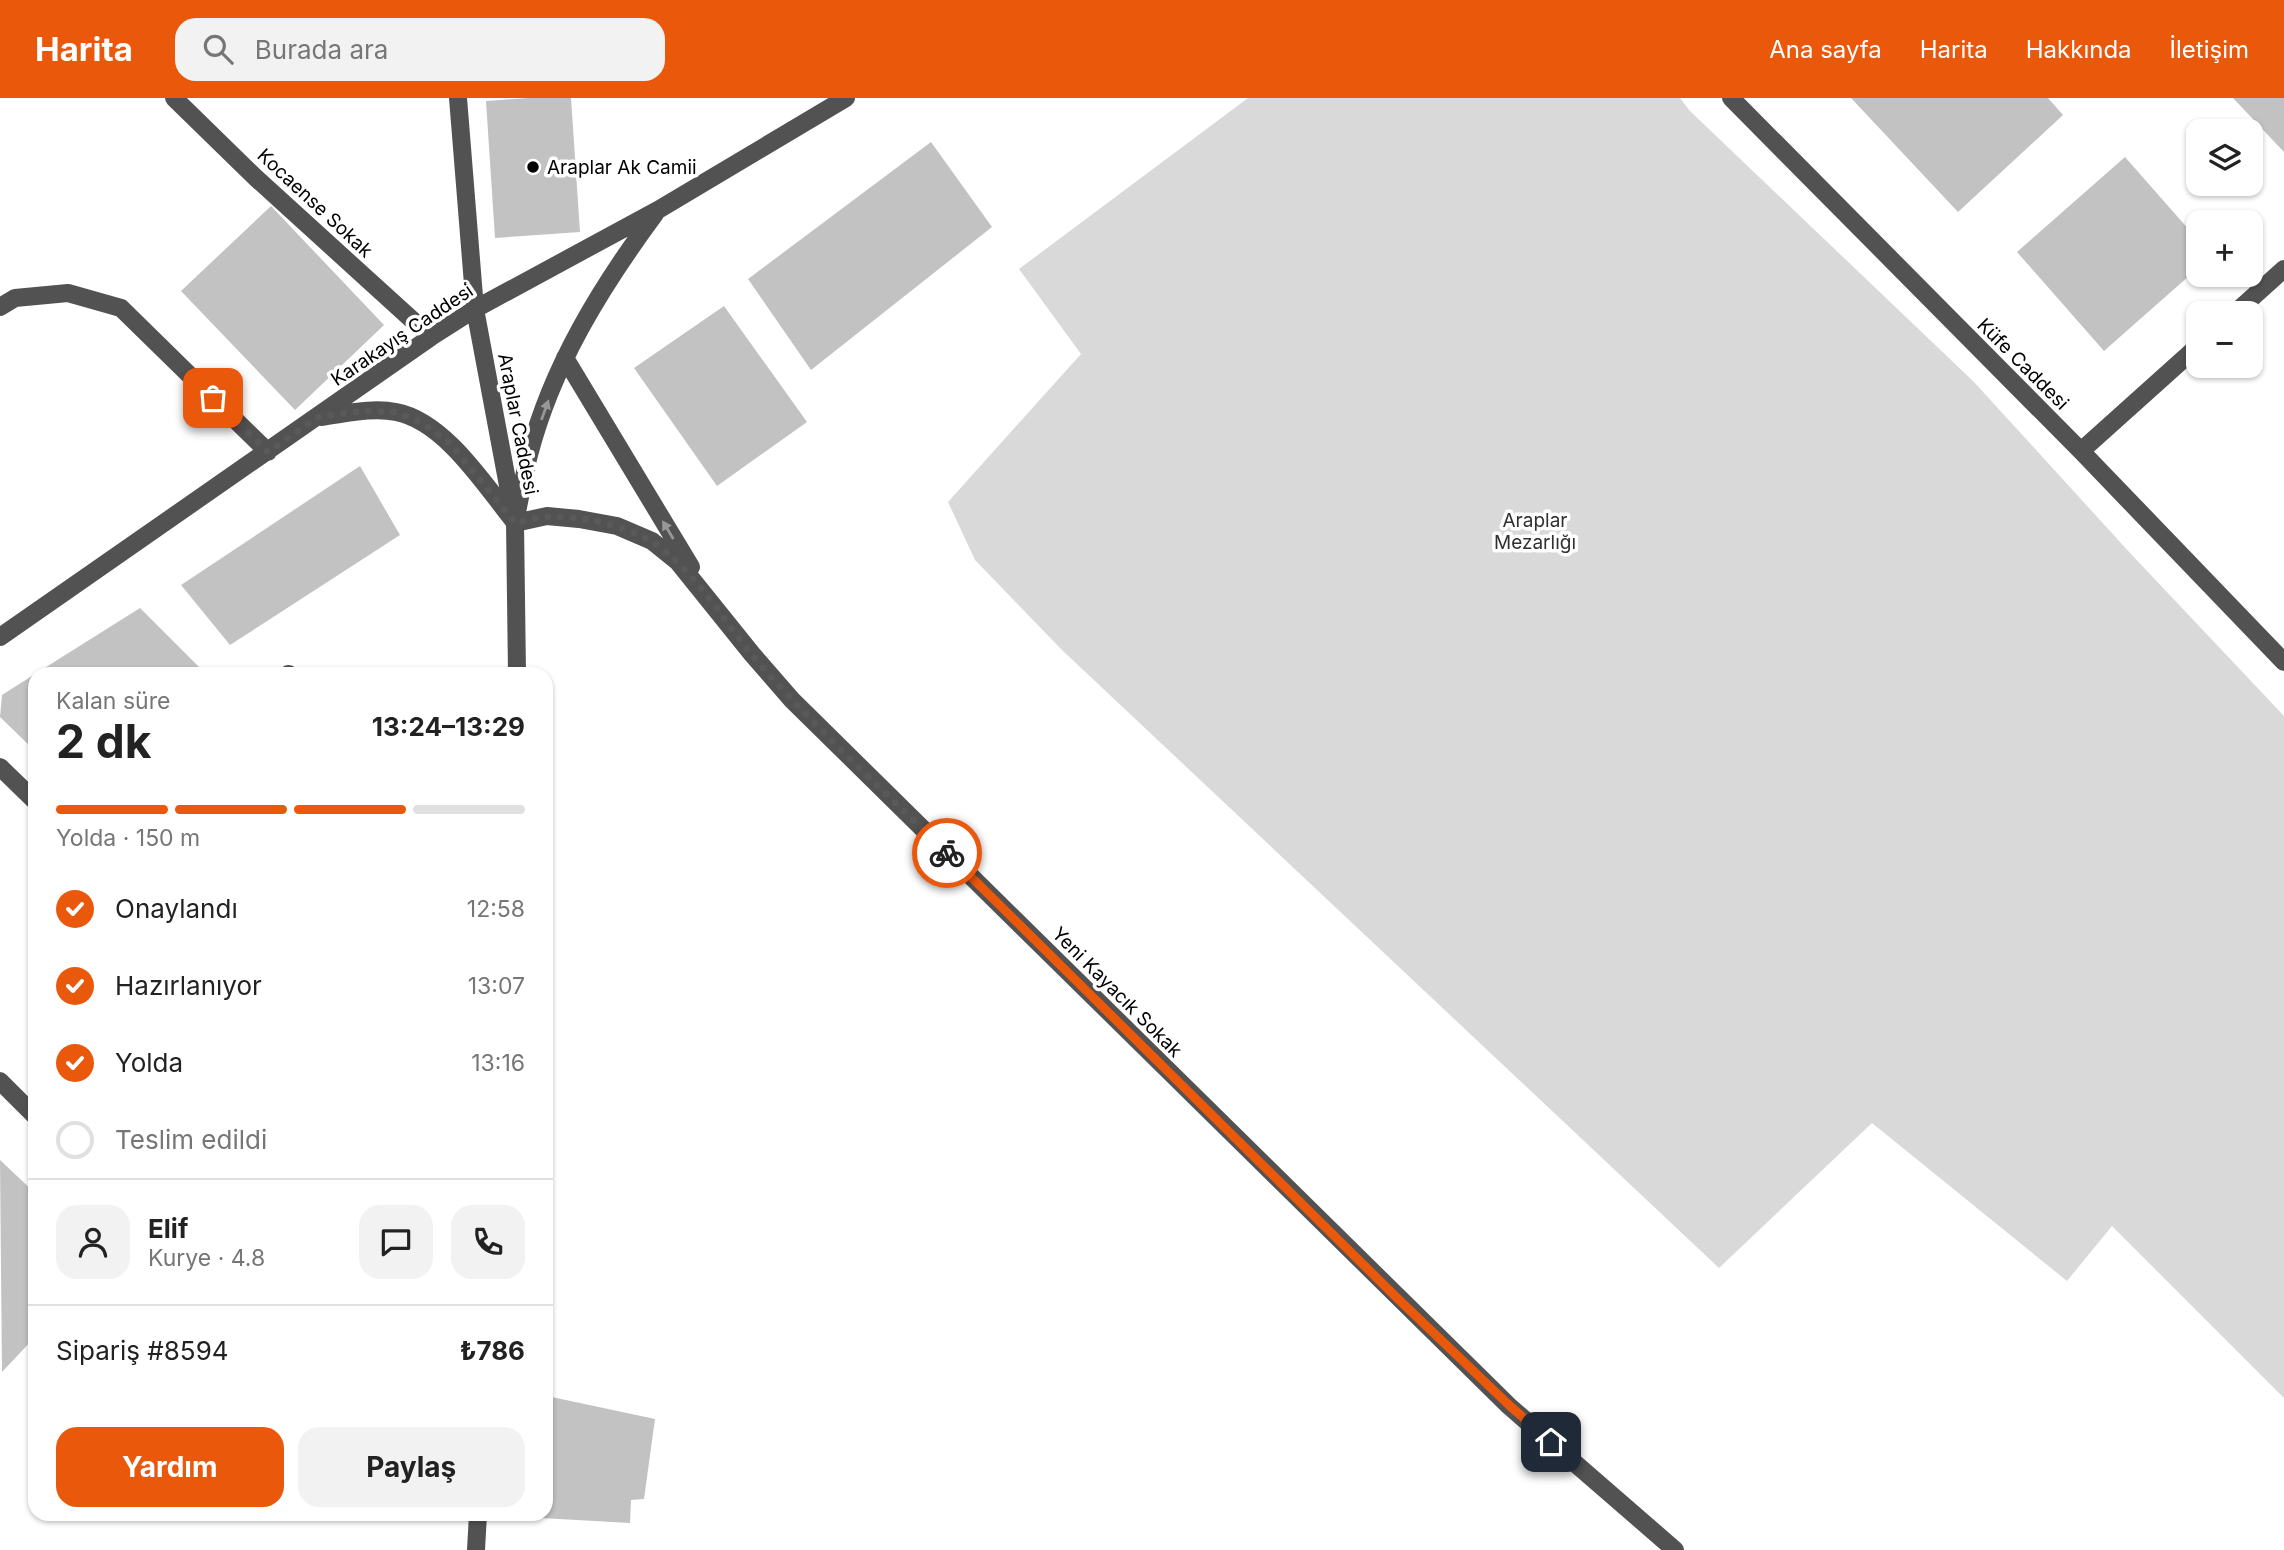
<!DOCTYPE html>
<html lang="tr">
<head>
<meta charset="utf-8">
<style>
	:root { --surface:#fff; --page:#f2f2f2; --text:#222; --muted:#767676; --line:#e0e0e0; --accent:#ea580c }
	body { margin:0; font-family:Inter,sans-serif; background:var(--page); color:var(--text); height:100vh; display:flex; flex-direction:column; font-size:26px; white-space:nowrap }
	* { box-sizing:border-box; margin:0 }
	p { font-size:23px; color:var(--muted) }
	.icon { flex:none; width:38px; height:38px; fill:none; stroke:currentColor; stroke-width:2; stroke-linecap:round; stroke-linejoin:round }
	.map { position:relative; flex:1; overflow:hidden }
	.side { position:absolute; left:28px; top:569px; width:525px; height:854px; display:flex; flex-direction:column; background:var(--surface); border-radius:21px; box-shadow:0 2px 5px #0004 }
	.side>* { flex:none }
	.tools { position:absolute; left:2186px; top:21px; display:grid; gap:14px }
	.tools a { display:grid; place-items:center; width:77px; height:77px; border-radius:14px; background:var(--surface); box-shadow:0 2px 5px #0004; font-size:35px }
	.pin { position:absolute; display:grid; place-items:center; width:60px; height:60px; color:#fff; margin:-30px; border-radius:14px; box-shadow:0 4px 10px #0006 }
	.courier { position:absolute; display:grid; place-items:center; width:70px; height:70px; margin:-35px; border:5px solid #ea580c; border-radius:50%; background:#fff; color:#222; box-shadow:0 2px 9px #0007 }
	.summary em { font-style:normal; font-weight:700 }
	.summary div { display:flex; flex-direction:column-reverse }
	.summary { display:flex; align-items:center; justify-content:space-between; height:119px; padding:0 28px }
	h1 { font-size:46px; font-weight:700; line-height:52px }
	.bar { display:grid; grid-template-columns:repeat(4,1fr); gap:10px 7px; align-content:center; height:84px; padding:0 28px }
	.bar i { height:9px; border-radius:5px; background:var(--line) }
	.bar .active { background:var(--accent) }
	.bar p { grid-column:span 4 }
	.line { display:flex; align-items:center; gap:18px; padding:0 28px; border-top:2px solid var(--line) }
	.line div { flex:1 }
	.round { display:grid; place-items:center; flex:none; width:74px; height:74px; border-radius:21px; background:var(--page) }
	ol { padding:0 28px; list-style:none }
	li { display:flex; align-items:center; gap:21px; height:77px }
	li p { margin-inline-start:auto }
	li .icon { padding:7px; border-radius:50%; background:var(--accent); color:#fff; stroke-width:4 }
	li:last-child { color:var(--muted) }
	li i { width:38px; height:38px; border:4px solid var(--line); border-radius:50% }
	.primary-button { display:flex; gap:14px; margin-top:auto; padding:14px 28px }
	.primary-button a { flex:1; height:80px; border-radius:21px; background:var(--accent); color:#fff; font-size:28px; font-weight:700; line-height:80px; text-align:center }
	.primary-button a+a { background:var(--page); color:var(--text) }
	header { display:flex; align-items:center; gap:42px; box-sizing:border-box; height:98px; padding:0 35px; background:var(--accent); color:#fff }
	header strong { font-size:33px }
	nav { display:flex; gap:38px; margin-inline-start:auto; font-size:24px }
	.search { width:490px; height:63px; background:var(--page); display:flex; align-items:center; gap:18px; box-sizing:border-box; padding:0 24px; border-radius:21px; color:var(--muted); font-size:26px }
	.map>svg:first-child { display:block }
</style>
</head>
<body>
<header>
<strong>Harita</strong>
<div class="search"><svg class="icon" aria-label="search" viewBox="0 0 24 24"><circle cx="10" cy="10" r="6"/><path d="M15 15l6 6"/></svg>Burada ara</div>
<nav><a>Ana sayfa</a><a>Harita</a><a>Hakkında</a><a>İletişim</a></nav>
</header>
<div class="map">
<svg width="2284" height="1452" viewBox="0 0 2284 1452">
	<rect width="100%" height="100%" fill="#fff"/>
	<!-- green -->
	<path fill="#d9d9d9" d="M1248,0H1680L1690,13L1974,284L2131,456L2284,618V1300L2112,1128L2067,1183L1872,1025L1719,1170L1062,552L975,462L948,404L1081,256L1019,171Z"/>
	<!-- building -->
	<path fill="#c2c2c2" d="M529,0H571L580,134L495,140L486,3Z
		M1851,0H2048L2063,17L1958,114Z
		M2233,0H2284V54Z
		M931,44L992,129L811,272L748,181Z
		M2125,59L2198,142V170L2104,253L2017,154Z
		M271,108L384,227L295,312L181,193Z
		M724,208L807,324L717,388L634,270Z
		M360,368L400,437L230,547L181,487Z
		M140,510L206,576H35Z
		M35,576V653L0,619L2,597Z
		M0,1062L35,1095V1239L2,1274Z
		M547,1298L655,1321L644,1401L631,1402L630,1425L541,1420V1416H546Z"/>
	<g fill="none" stroke-linecap="round" stroke-linejoin="round">
		<!-- minor -->
		<path stroke="#525252" stroke-width="18" d="M174,0L256,80L431,239
			M458,0L475,211L515,425L517,576
			M1731,0L2081,353L2284,564
			M0,209L15,200L68,195L121,210L268,354
			M2235,215L2284,171
			M565,260L691,469
			M321,319C345,316 372,309 396,314C444,323 484,386 513,422
			M2081,353L2198,248
			M517,414C521,395 524,376 529,357C552,268 601,189 655,116
			M515,425L547,418L579,421L617,428L652,443L678,464L752,556L792,602L1509,1308L1675,1452
			M0,539L431,239L475,211L658,112L846,0
			M288,576H289
			M0,669L35,703
			M0,983L35,1018
			M476,1452L478,1416"/>
	</g>
	<!-- one-way arrows -->
	<defs><path id="oneway-solid" d="M-6-.8H1V-3.2L6.5 0L1 3.2V.8H-6Z" transform="scale(1.75)"/></defs>
	<g fill="#979797">
		<use href="#oneway-solid" transform="translate(545 312) rotate(-70)"/>
		<use href="#oneway-solid" transform="translate(668 432) rotate(-121)"/>
	</g>
	<g fill="none" stroke-linecap="round" stroke-linejoin="round">
		<!-- done -->
		<path stroke="#595959" stroke-width="7" stroke-dasharray="0 12.6" d="M213,300L268,354L318,319L362,313L397,314L424,326L451,346L515,425C525,423 536,419 546,419C577,416 629,428 654,445C695,473 721,520 752,557C812,627 881,690 947,755"/>
		<!-- route -->
		<path stroke="#ea580c" stroke-width="9" d="M947,755L1395,1198L1510,1308L1551,1344"/>
	</g>
	<!-- markers -->
	<circle fill="#000" stroke="#fff" stroke-width="2.5" cx="533" cy="69" r="7"/>
	<g text-anchor="middle" dominant-baseline="central" stroke-width="7" stroke-linejoin="round" paint-order="stroke">
		<!-- poi labels -->
		<g font-size="19" fill="#000" stroke="#fff" text-anchor="start">
			<text x="547" y="69">Araplar Ak Camii</text>
		</g>
		<!-- street labels -->
		<g font-size="19" fill="#000" stroke="#fff">
			<text transform="translate(315 105) rotate(43)">Kocaense Sokak</text>
			<text transform="translate(402 237) rotate(-34)">Karakayış Caddesi</text>
			<text transform="translate(2023 266) rotate(45)">Küfe Caddesi</text>
			<text transform="translate(518 326) rotate(79)">Araplar Caddesi</text>
			<text transform="translate(1117 894) rotate(45)">Yeni Kayacık Sokak</text>
		</g>
		<!-- park labels -->
		<g font-size="19" fill="#303030" stroke="#fff">
			<text x="1535" y="422">Araplar<tspan x="1535" dy="22">Mezarlığı</tspan></text>
		</g>
	</g>
</svg>
<div class="tools">
<a><svg class="icon" aria-label="layers" viewBox="0 0 24 24"><path d="M12 4l9 5-9 5-9-5zM3 14l9 5 9-5"/></svg></a>
<a>+</a>
<a>−</a>
</div>
<div class="pin" style="left:213px;top:300px;background:#ea580c"><svg class="icon" aria-label="bag" viewBox="0 0 24 24"><path d="M5 8h14l-1 12H6zM9 8a3 3 0 0 1 6 0"/></svg></div>
<div class="pin" style="left:1551px;top:1344px;background:#1f2937"><svg class="icon" aria-label="home" viewBox="0 0 24 24"><path d="M3 11l9-7 9 7M6 9v11h12V9"/></svg></div>
<div class="courier" style="left:947px;top:755px"><svg class="icon" aria-label="bike" viewBox="0 0 24 24"><circle cx="6" cy="16" r="4"/><circle cx="18" cy="16" r="4"/><path d="M6 16l4-8h5l3 8M10 8l3 8H6M13 5h3"/></svg></div>
<section class="side">
<div class="summary"><div><h1>2 dk</h1><p>Kalan süre</p></div><em>13:24–13:29</em></div>
<div class="bar"><i class="active"></i><i class="active"></i><i class="active"></i><i></i><p>Yolda · 150 m</p></div>
<ol>
<li><svg class="icon" aria-label="check" viewBox="0 0 24 24"><path d="M5 12l5 5 9-10"/></svg>Onaylandı<p>12:58</p></li>
<li><svg class="icon" aria-label="check" viewBox="0 0 24 24"><path d="M5 12l5 5 9-10"/></svg>Hazırlanıyor<p>13:07</p></li>
<li><svg class="icon" aria-label="check" viewBox="0 0 24 24"><path d="M5 12l5 5 9-10"/></svg>Yolda<p>13:16</p></li>
<li><i></i>Teslim edildi</li>
</ol>
<div class="line" style="height:126px"><a class="round"><svg class="icon" aria-label="person" viewBox="0 0 24 24"><circle cx="12" cy="8" r="4"/><path d="M4 21q1-7 8-7t8 7"/></svg></a><div><b>Elif</b><p>Kurye · 4.8</p></div><a class="round"><svg class="icon" aria-label="chat" viewBox="0 0 24 24"><path d="M4 5h16v11H9l-5 4z"/></svg></a><a class="round"><svg class="icon" aria-label="phone" viewBox="0 0 24 24"><path d="M5 4h4l2 5-3 2q2 4 5 5l2-3 5 2v4C11 20 4 13 5 4z"/></svg></a></div>
<div class="line" style="height:91px"><div>Sipariş #8594</div><b>₺786</b></div>
<div class="primary-button"><a>Yardım</a><a>Paylaş</a></div>
</section>
</div>
</body>
</html>
